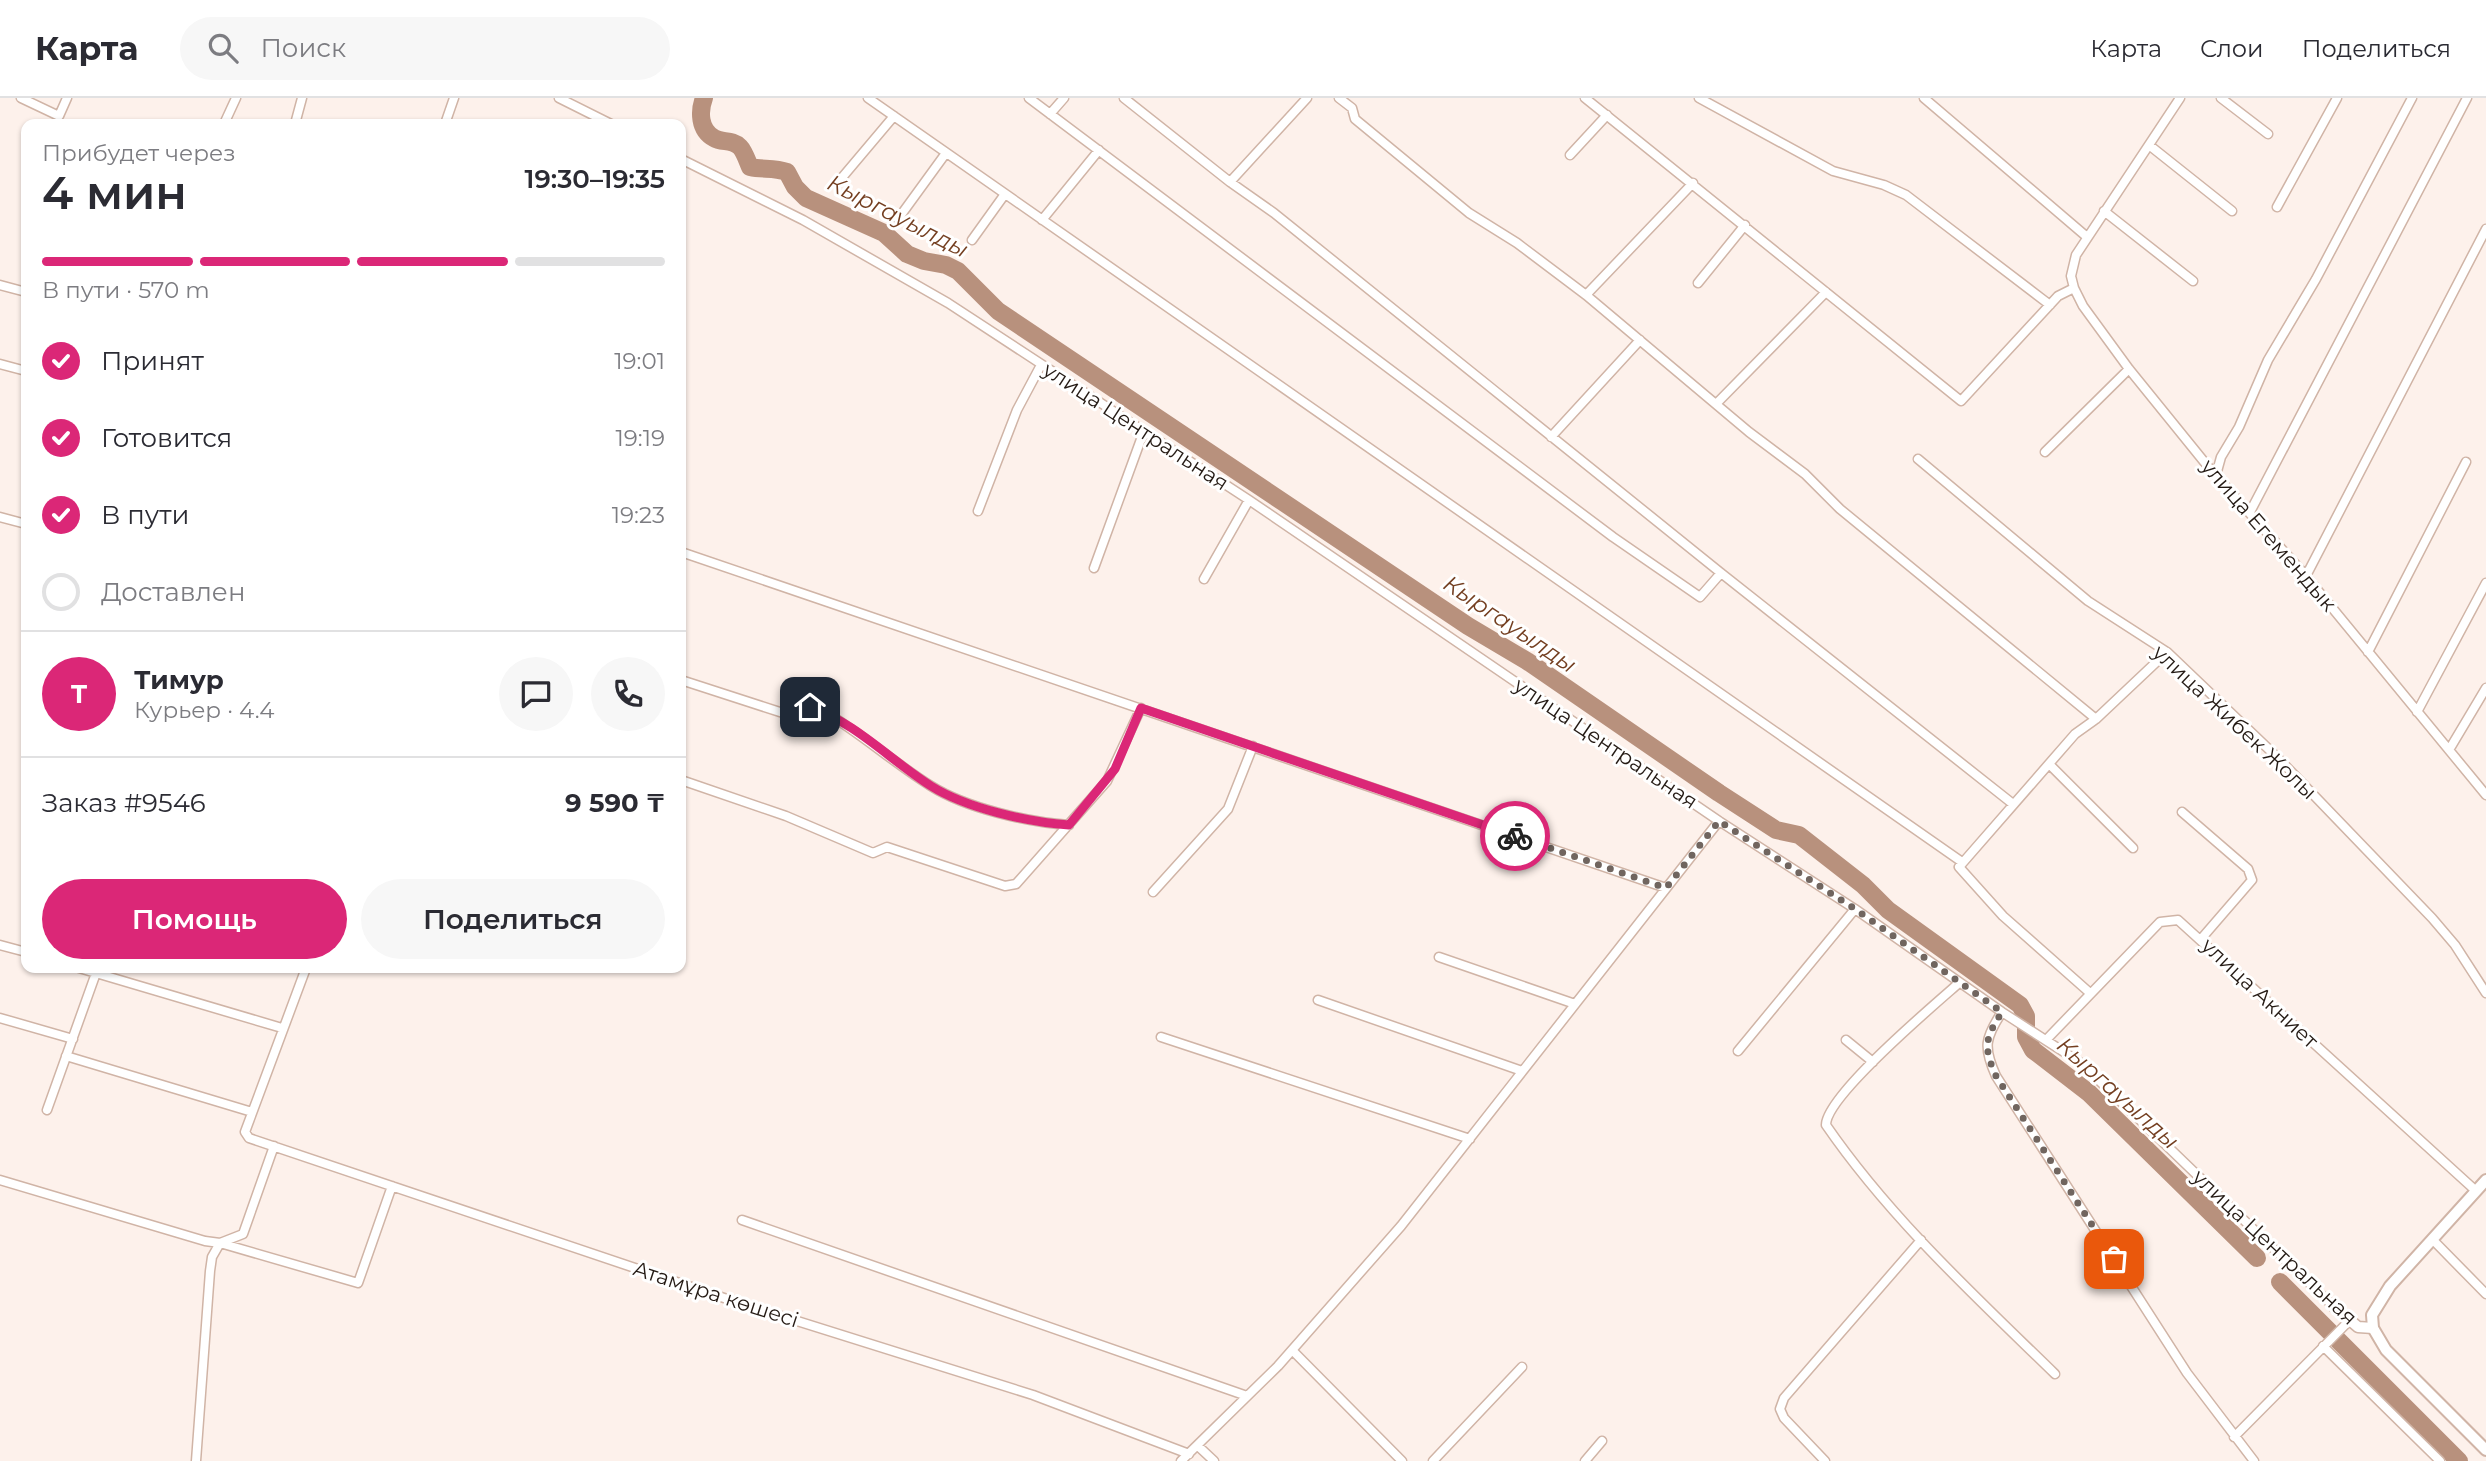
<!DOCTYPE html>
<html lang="ru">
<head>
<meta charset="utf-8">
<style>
	:root { --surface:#fff; --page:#f7f7f7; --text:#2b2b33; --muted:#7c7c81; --line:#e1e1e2; --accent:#db2777 }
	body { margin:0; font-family:Montserrat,sans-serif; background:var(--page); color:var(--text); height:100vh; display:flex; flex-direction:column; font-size:26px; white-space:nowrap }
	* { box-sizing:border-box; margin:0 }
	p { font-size:23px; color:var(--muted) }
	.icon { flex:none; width:38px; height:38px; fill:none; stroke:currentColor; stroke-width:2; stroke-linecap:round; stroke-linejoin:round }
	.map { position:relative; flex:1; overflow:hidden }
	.panel { position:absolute; left:21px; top:21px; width:665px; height:854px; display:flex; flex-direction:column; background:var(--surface); border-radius:14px; box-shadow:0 2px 5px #0004 }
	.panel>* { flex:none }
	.pin { position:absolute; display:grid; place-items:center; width:60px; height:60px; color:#fff; margin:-30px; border-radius:14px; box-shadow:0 4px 10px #0006 }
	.courier { position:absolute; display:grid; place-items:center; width:70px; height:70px; margin:-35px; border:5px solid #db2777; border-radius:50%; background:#fff; color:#222; box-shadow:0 2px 9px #0007 }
	.headline em { font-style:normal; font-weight:600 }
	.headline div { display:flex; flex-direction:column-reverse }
	.headline { display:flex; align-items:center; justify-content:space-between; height:119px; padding:0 21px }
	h1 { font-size:46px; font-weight:600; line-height:52px }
	.bar { display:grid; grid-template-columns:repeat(4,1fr); gap:10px 7px; align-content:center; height:84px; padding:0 21px }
	.bar i { height:9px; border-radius:5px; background:var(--line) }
	.bar .current { background:var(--accent) }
	.bar p { grid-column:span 4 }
	.line { display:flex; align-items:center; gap:18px; padding:0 21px; border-top:2px solid var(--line) }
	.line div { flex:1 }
	.round { display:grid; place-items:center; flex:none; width:74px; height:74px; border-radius:37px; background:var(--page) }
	ol { padding:0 21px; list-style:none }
	li { display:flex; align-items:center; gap:21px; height:77px }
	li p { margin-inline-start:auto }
	li .icon { padding:7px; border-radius:50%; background:var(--accent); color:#fff; stroke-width:4 }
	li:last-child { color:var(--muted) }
	li i { width:38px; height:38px; border:4px solid var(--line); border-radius:50% }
	.button { display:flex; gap:14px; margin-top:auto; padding:14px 21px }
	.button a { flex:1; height:80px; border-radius:42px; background:var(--accent); color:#fff; font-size:28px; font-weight:600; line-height:80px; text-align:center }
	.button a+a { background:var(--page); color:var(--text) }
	header { display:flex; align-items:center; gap:42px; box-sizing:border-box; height:98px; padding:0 35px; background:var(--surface); border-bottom:2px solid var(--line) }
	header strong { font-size:33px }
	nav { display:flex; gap:38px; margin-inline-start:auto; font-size:24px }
	.search { width:490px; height:63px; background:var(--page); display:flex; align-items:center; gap:18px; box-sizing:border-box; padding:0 24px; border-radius:38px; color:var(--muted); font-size:26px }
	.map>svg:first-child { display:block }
</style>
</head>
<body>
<header>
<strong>Карта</strong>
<div class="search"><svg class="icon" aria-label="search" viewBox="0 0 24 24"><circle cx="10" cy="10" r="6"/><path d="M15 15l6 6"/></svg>Поиск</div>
<nav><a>Карта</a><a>Слои</a><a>Поделиться</a></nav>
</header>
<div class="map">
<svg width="2486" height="1363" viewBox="0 0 2486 1363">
	<rect width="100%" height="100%" fill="#fdf1eb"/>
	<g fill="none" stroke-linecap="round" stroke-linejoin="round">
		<!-- river -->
		<path stroke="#b8917d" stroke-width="18" d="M704,0C699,13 699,32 714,40C722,45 732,41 740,49C744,53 747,62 750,69C763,72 774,69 787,74L795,89L806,100L884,135L907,156L924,163L946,167L958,173L998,213L1468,528L1527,563L1719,695L1776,732L1799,737L1863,787L1888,812L2020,907L2026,918V939L2033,952L2089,995L2257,1160
			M2280,1184L2459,1363"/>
		<defs>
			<path id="minor" d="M21,0L59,18L67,0
				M559,0L611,26
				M868,0L1962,764
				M1029,0L1613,439L1700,499L1721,475
				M1124,0L1230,84L1274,115L1721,475L2013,706
				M1339,0L1352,10L1355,21L1469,115L1517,145L1586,197L1749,334L1805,376L1840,411L2096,621
				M1585,0L1961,303L2058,198L2074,190
				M1699,0L1833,73L1884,87L1906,97L2050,207
				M1924,0L2087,139
				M2180,0L2076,157L2071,178L2074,190L2083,208L2129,271L2210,371L2306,478L2486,697
				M2221,0L2268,36
				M1050,16L1064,0
				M224,26L236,0
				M295,26L302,0
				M445,26L454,0
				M2149,47L2232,113
				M1570,57L1607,17
				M681,61L803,122L948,205L1249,402L1719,723L1855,811L2002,914L2081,965L2332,1207
				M840,82L894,18
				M1230,84L1307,0
				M2277,109L2337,0
				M2104,113L2193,183
				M898,121L946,55
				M1042,122L1099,52
				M972,142L1005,96
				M1698,185L1745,127
				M0,187L26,194
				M1586,197L1693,85
				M0,266L26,273
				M1716,306L1826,194
				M1551,339L1640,242
				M2045,354L2129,271
				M1918,361L2088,503L2167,554L2278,660L2432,820L2455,847L2486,895
				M2216,377L2221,359L2239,329L2268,262L2316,181L2412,0
				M978,413L1017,312L1041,267
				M2250,414L2467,0
				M0,419L26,426
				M681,454L1666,790
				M1094,470L1144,333
				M2306,478L2486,131
				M1204,481L1249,402
				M2368,554L2466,364
				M681,582L783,615H793L810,609L825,614C862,636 894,665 931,688C966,710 1027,724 1069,727
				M2417,614L2486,485
				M2449,652L2486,590
				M2049,666L2133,750
				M681,682L786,718L873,755L887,749L1005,788L1016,786L1107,683L1141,610
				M2182,714L2248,771L2252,782L2201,841
				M1153,794L1228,711L1253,648
				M0,847L26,854
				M1439,859L1575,906
				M79,870L282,930
				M306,870L245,1034L249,1040L730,1202L1033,1297L1189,1356
				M1959,885C1934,907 1826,998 1826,1027C1890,1120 1975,1198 2055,1276
				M2090,895L2003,818L1959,769L2075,636L2096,621L2167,554
				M1318,902L1522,973
				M2002,914C1985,940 1983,949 1996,978L2187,1275L2254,1363
				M0,920L73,941
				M1161,939L1470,1041
				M1846,942L1873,964
				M2046,942L2160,824L2178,822L2475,1092
				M1738,953L1855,811
				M66,958L252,1014
				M47,1012L96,875
				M0,1082L205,1143L220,1145L243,1136L274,1048
				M742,1122L1247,1298
				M2432,1141L2486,1196
				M2323,1248L2440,1363
				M1292,1252L1402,1363
				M2234,1339L2349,1223
				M1198,1348L1214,1363
				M196,1363L210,1173L212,1159L220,1145L358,1185L392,1088
				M1181,1363L1278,1268L1401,1128L1719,723
				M1433,1363L1522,1269
				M1585,1363L1602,1343
				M1825,1363L1784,1320L1780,1311L1784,1300L1921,1142"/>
			<path id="tertiary" d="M2332,1207L2358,1229L2373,1230"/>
			<path id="secondary" d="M2486,1082L2390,1188L2372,1217L2373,1230L2386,1252L2486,1352"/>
		</defs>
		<!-- minor casing -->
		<use href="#minor" stroke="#d0b4a6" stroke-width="11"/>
		<!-- tertiary casing -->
		<use href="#tertiary" stroke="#d0b4a6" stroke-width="13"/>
		<!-- secondary casing -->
		<use href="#secondary" stroke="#d0b4a6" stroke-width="14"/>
		<!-- minor -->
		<use href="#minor" stroke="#fff" stroke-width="8"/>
		<!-- tertiary -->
		<use href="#tertiary" stroke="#fff" stroke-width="10"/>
		<!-- secondary -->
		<use href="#secondary" stroke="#fff" stroke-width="10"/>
	</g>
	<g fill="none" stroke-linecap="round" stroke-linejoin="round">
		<!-- done -->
		<path stroke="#70655f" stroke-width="7" stroke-dasharray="0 12.6" d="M1515,738L1666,790L1719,723L1855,811L2002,914C1985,940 1983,949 1996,978L2114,1161"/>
		<!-- route -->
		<path stroke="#db2777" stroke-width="9" d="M810,609C856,625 890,662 931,688C966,710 1027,724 1069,727L1115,671L1141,610L1515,738"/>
	</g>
	<g text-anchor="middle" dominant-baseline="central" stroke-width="6" stroke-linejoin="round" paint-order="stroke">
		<!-- street labels -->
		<g font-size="21" fill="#241a14" stroke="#fff">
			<text transform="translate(1136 328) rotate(33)">улица Центральная</text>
			<text transform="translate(2269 437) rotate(49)">улица Егемендык</text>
			<text transform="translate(2235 624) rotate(43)">улица Жибек Жолы</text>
			<text transform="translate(1606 645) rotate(34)">улица Центральная</text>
			<text transform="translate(2260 895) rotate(43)">улица Акниет</text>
			<text transform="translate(2275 1149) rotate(43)">улица Центральная</text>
			<text transform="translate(716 1196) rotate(18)">Атамұра көшесі</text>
		</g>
		<!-- water labels -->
		<g font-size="23" font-style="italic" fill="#743f21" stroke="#fff">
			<text transform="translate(898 118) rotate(27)">Кыргауылды</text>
			<text transform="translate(1510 526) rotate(34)">Кыргауылды</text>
			<text transform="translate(2118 995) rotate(42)">Кыргауылды</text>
		</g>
	</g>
</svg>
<div class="pin" style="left:2114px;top:1161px;background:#ea580c"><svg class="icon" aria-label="bag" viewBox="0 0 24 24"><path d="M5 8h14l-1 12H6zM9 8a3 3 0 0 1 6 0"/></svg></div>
<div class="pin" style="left:810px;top:609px;background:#1f2937"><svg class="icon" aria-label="home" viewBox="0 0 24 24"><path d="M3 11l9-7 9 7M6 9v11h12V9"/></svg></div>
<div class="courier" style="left:1515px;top:738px"><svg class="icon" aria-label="bike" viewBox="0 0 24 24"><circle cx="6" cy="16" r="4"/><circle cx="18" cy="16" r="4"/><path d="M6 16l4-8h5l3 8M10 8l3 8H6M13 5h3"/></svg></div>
<section class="panel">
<div class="headline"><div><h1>4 мин</h1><p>Прибудет через</p></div><em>19:30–19:35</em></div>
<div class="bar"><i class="current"></i><i class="current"></i><i class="current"></i><i></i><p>В пути · 570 m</p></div>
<ol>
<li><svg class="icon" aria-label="check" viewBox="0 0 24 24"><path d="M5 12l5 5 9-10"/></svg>Принят<p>19:01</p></li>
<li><svg class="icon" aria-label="check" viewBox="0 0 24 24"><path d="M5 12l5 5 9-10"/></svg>Готовится<p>19:19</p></li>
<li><svg class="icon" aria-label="check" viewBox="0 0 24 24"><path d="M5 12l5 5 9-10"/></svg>В пути<p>19:23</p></li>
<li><i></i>Доставлен</li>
</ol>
<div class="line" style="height:126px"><b class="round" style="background:var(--accent);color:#fff">Т</b><div><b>Тимур</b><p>Курьер · 4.4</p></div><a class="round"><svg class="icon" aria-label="chat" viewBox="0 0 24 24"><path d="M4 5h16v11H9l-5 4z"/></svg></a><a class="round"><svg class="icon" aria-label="phone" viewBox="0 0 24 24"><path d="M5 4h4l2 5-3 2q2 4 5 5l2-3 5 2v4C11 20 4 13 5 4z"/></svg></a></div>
<div class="line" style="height:91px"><div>Заказ #9546</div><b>9 590 ₸</b></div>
<div class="button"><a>Помощь</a><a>Поделиться</a></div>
</section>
</div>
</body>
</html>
